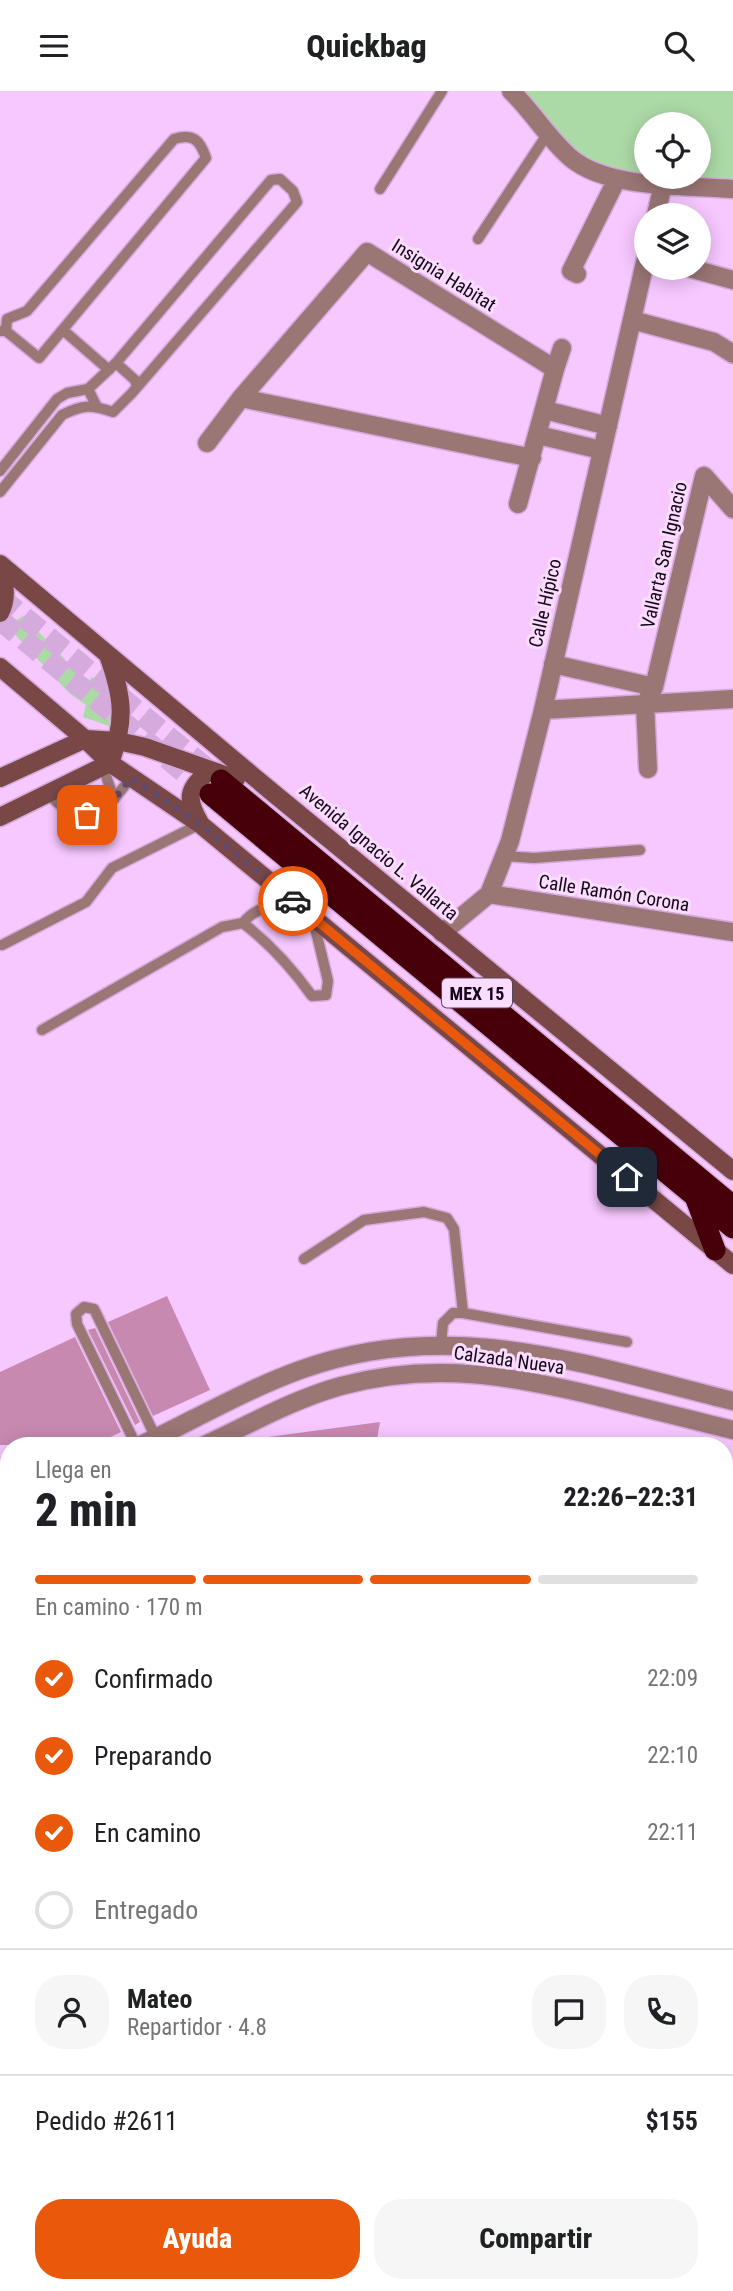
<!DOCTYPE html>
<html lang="es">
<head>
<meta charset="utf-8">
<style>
	:root { --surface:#fff; --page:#f6f6f6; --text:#202124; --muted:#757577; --line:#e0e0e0; --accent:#ea580c }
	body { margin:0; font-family:"Roboto Condensed",sans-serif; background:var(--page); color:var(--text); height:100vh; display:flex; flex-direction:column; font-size:26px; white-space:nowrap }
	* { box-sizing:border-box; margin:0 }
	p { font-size:23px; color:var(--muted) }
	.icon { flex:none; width:38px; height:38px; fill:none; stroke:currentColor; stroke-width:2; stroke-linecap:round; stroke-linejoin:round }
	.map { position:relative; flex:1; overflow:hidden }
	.details { position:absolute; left:0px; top:1346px; width:733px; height:856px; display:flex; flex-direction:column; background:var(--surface); border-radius:28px 28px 0 0; box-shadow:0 4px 18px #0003 }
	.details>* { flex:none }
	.controls { position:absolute; left:634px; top:21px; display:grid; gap:14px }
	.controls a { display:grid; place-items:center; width:77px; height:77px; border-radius:50%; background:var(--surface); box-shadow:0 4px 18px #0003; font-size:35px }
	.pin { position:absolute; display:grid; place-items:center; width:60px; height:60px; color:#fff; margin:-30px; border-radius:14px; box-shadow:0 4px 10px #0006 }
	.courier { position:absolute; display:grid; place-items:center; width:70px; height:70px; margin:-35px; border:5px solid #ea580c; border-radius:50%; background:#fff; color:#222; box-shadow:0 2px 9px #0007 }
	.head em { font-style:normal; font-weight:800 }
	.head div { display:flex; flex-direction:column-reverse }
	.head { display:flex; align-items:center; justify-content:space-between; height:119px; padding:0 35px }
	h1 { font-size:46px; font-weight:800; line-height:52px }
	.bar { display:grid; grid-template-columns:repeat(4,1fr); gap:10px 7px; align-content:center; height:84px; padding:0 35px }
	.bar i { height:9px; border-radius:5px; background:var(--line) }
	.bar .active { background:var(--accent) }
	.bar p { grid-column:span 4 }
	.line { display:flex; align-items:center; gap:18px; padding:0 35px; border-top:2px solid var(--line) }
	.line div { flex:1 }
	.round { display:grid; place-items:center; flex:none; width:74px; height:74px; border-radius:28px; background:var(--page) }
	ol { padding:0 35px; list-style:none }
	li { display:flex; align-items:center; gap:21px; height:77px }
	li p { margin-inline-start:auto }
	li .icon { padding:7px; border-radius:50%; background:var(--accent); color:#fff; stroke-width:4 }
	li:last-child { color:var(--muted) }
	li i { width:38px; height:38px; border:4px solid var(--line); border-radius:50% }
	.button { display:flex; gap:14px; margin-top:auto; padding:14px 35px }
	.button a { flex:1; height:80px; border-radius:28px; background:var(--accent); color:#fff; font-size:28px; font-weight:800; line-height:80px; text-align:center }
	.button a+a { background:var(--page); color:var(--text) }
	header { display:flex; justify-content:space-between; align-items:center; height:91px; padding:0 35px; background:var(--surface); font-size:32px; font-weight:800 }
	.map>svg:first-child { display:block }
</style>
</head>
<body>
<header><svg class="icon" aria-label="menu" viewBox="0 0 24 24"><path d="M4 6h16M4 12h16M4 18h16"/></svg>Quickbag<svg class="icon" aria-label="search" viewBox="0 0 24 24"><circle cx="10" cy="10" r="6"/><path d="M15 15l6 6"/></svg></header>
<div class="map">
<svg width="733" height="2200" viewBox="0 0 733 2200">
	<rect width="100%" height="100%" fill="#f7c7ff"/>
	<!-- green -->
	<path fill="#acdaa6" d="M520,0H733V91L670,86H698V33H646V84L618,82L573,63Z
		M23,525L64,567L69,577L90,589L92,586L111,602L109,635L83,626L86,614L69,602L7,535Z
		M725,2026L733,2027V2200H420L422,2193H724Z
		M132,2193H320V2200H132Z"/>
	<!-- building -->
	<path fill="#c789b0" d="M167,1205L210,1299L153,1325L108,1231Z
		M95,1237L140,1331L135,1334L88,1239Z
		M75,1246L121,1341L94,1354H0V1281Z
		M380,1331L376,1354H268V1346Z"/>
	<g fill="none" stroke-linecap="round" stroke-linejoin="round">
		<!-- highway-tunnel -->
		<path stroke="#d5aadc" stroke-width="21" stroke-dasharray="21 10" stroke-linecap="butt" d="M0,506L211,681
			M0,529L210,703"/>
		<defs>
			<path id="lane" d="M380,98L442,0
				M478,148L548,42
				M63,239L109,279
				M0,240H6L39,267L206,67C200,49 193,42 174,48L27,220L7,228L6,240
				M116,272L135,289L137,296
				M0,380L57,308L67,302L88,298
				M0,401L62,324C82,314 91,313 113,321L132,302L297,111L293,100L280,88L271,89L116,272L88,298L96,314
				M48,703C77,731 81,728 114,708L103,676
				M114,708L131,687
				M505,765L534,767L640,759
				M243,832C270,853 292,877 312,905L326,904L328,890L313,828
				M2,854L86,811L112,777L200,733
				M42,939L222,836L243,832C258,813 275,815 297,816
				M304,1168L364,1129L424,1121L447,1127L454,1138L463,1222
				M441,1253L443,1232L453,1222H463L627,1251
				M136,1354L77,1233L76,1223L84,1216L94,1218L156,1347
				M724,1465H733
				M724,1575H733
				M0,1624L9,1621
				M724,1753L733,1754"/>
			<path id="street" d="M511,0C533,21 549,49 572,68C609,98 686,94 733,98
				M656,124L663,93
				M689,177L733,189
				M577,183L571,180L617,88
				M632,229L714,251L733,263
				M241,307L532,367
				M545,319L608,335
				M538,344L601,359
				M207,352L241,307L367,161L555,278
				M704,385L733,418
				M518,413L555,278L562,257
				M553,573L654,596
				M543,619L733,608
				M648,678L645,613L654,596L704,385
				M489,803L733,841
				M442,842L489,803L510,750L543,619L646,167
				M141,1354C194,1329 245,1299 300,1279C450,1224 586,1274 733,1310
				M205,1354C250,1333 294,1308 341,1295C433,1270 514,1285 604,1307C647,1318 690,1328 733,1339
				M0,1423L9,1419
				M0,1455L9,1451
				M392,2200L393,2193
				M409,2200L410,2193"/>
			<path id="secondary" d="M0,473L272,701L733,1080
				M0,481C6,494 7,509 0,522
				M0,576L85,648L110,672L200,733L733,1174
				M0,687L85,648L118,650L145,656L236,688
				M0,726L110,672C126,629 123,606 108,564
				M200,732C185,706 188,698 210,679"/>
			<path id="highway" d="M221,689L733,1115
				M210,703L733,1137
				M696,1108L715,1159"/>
		</defs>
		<!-- lane casing -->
		<use href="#lane" stroke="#d3a8da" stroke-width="13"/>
		<!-- street casing -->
		<use href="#street" stroke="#d3a8da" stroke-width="21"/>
		<!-- secondary casing -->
		<use href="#secondary" stroke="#d3a8da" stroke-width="21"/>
		<!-- highway casing -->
		<use href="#highway" stroke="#d3a8da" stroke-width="24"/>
		<!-- path -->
		<path stroke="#85668b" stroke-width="2.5" stroke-dasharray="7 3.5" stroke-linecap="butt" d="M724,2041H733
			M445,2200L446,2193"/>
		<!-- lane -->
		<use href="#lane" stroke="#9a7675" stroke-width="10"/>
		<!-- street -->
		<use href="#street" stroke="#9a7675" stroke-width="18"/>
		<!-- secondary -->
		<use href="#secondary" stroke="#794746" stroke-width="18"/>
		<!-- highway -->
		<use href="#highway" stroke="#47000a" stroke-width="21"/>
	</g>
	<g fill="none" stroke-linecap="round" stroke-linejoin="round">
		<!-- done -->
		<path stroke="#644a69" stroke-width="7" stroke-dasharray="0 12.6" d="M87,724L114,708L131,687L200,733L293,810"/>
		<!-- route -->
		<path stroke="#ea580c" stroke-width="9" d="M293,810L627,1086"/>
	</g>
	<g text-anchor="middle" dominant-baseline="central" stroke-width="6" stroke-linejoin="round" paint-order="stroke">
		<!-- shield labels -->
		<rect fill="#f9dcfe" stroke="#59465d" stroke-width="2" x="442" y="887.5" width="70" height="29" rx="5"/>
		<g font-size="18" font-weight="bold" fill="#150618">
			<text x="477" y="902">MEX 15</text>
		</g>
		<!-- street labels -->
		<g font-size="19" fill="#150618" stroke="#f9dcfe">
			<text transform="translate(444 184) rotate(32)">Insignia Habitat</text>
			<text transform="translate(664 464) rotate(-77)">Vallarta San Ignacio</text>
			<text transform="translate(545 512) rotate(-77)">Calle Hípico</text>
			<text transform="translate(379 761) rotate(40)">Avenida Ignacio L. Vallarta</text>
			<text transform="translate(614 802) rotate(9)">Calle Ramón Corona</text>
			<text transform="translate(509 1269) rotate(8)">Calzada Nueva</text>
		</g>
	</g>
</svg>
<div class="controls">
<a><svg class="icon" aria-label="locate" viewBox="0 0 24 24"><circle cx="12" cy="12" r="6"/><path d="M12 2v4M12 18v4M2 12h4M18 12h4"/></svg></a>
<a><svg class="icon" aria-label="layers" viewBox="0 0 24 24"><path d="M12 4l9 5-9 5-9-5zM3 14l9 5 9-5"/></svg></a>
</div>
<div class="pin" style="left:87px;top:724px;background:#ea580c"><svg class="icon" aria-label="bag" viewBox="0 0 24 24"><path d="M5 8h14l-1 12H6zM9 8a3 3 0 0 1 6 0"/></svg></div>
<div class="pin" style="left:627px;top:1086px;background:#1f2937"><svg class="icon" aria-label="home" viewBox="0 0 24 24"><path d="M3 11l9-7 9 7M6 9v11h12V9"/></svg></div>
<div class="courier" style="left:293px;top:810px"><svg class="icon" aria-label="car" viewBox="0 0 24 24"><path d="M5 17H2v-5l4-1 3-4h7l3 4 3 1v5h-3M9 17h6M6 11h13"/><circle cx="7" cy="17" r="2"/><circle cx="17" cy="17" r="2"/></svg></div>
<section class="details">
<div class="head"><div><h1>2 min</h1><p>Llega en</p></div><em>22:26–22:31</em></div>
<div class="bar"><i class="active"></i><i class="active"></i><i class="active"></i><i></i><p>En camino · 170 m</p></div>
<ol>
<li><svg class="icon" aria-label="check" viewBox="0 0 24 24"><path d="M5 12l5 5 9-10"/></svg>Confirmado<p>22:09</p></li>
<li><svg class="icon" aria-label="check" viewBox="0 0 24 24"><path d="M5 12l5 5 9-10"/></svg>Preparando<p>22:10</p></li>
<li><svg class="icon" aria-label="check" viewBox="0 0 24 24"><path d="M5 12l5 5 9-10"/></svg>En camino<p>22:11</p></li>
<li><i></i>Entregado</li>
</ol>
<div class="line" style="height:126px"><a class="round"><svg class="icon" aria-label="person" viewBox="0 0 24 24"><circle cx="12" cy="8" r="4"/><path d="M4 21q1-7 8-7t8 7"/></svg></a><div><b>Mateo</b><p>Repartidor · 4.8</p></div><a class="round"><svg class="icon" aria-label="chat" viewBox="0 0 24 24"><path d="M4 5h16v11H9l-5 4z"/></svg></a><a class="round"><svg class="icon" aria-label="phone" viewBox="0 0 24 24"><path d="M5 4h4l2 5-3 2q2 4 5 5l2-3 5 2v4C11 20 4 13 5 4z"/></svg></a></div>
<div class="line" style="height:91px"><div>Pedido #2611</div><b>$155</b></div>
<div class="button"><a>Ayuda</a><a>Compartir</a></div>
</section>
</div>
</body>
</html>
